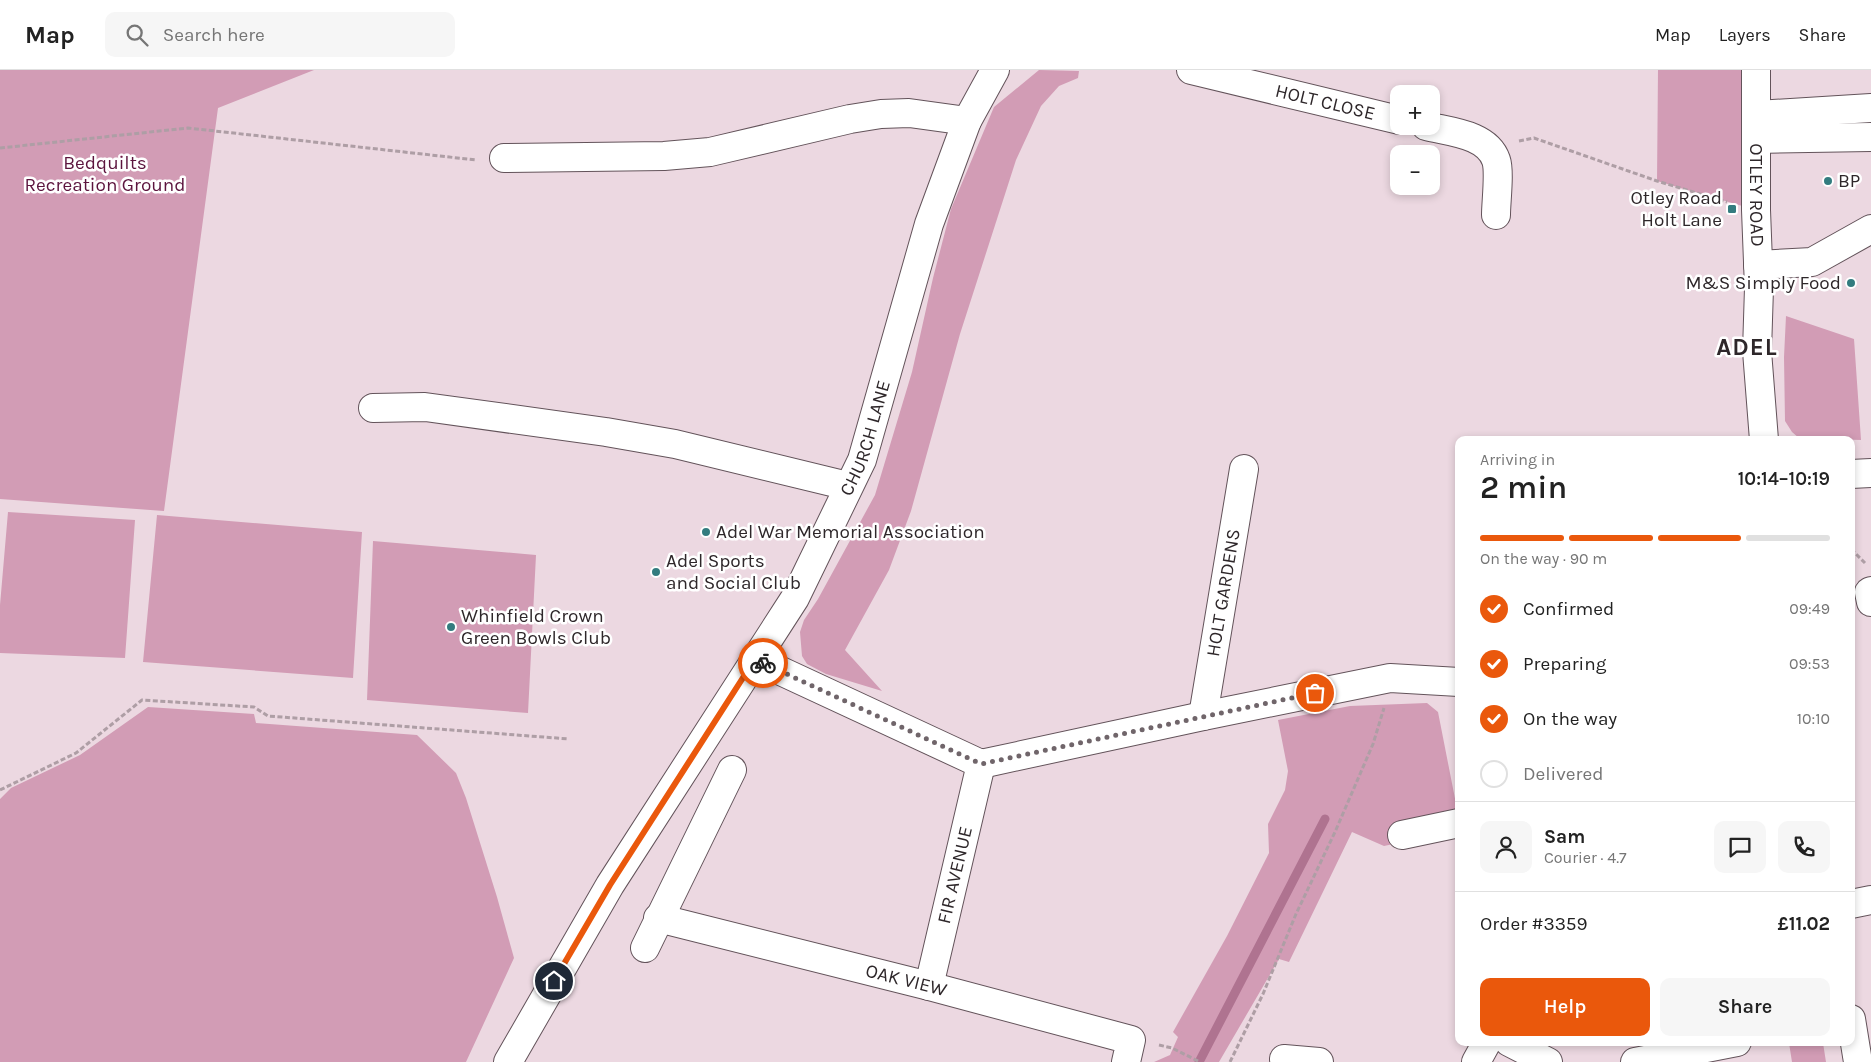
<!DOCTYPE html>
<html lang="en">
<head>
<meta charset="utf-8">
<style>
	:root { --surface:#fff; --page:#f6f6f6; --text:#222; --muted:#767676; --line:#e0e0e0; --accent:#ea580c }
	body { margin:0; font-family:Karla,sans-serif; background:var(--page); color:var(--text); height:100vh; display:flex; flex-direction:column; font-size:19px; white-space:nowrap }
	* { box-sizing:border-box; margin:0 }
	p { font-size:16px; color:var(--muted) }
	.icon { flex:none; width:28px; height:28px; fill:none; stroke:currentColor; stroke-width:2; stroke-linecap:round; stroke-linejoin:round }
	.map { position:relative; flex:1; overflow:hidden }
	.sheet { position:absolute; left:1455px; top:366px; width:400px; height:610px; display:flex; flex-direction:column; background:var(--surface); border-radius:10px; box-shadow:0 2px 8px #0003 }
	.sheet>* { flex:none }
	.tools { position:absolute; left:1390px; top:15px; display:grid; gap:10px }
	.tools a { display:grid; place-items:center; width:50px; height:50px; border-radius:10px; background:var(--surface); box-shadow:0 2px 8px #0003; font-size:25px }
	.pin { position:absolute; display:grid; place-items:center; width:42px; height:42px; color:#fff; margin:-21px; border:2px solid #fff; border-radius:50%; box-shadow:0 1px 5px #0007 }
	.courier { position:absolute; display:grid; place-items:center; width:50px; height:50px; margin:-25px; border:4px solid #ea580c; border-radius:50%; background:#fff; color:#222; box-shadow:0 1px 6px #0007 }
	.summary em { font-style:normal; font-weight:600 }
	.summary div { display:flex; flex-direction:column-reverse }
	.summary { display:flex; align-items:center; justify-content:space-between; height:85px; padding:0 25px }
	h1 { font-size:32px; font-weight:600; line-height:38px }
	.bar { display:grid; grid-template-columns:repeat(4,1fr); gap:8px 5px; align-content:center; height:60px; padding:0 25px }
	.bar i { height:6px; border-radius:4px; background:var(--line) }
	.bar .on { background:var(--accent) }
	.bar p { grid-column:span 4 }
	.line { display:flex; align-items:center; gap:12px; padding:0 25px; border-top:1px solid var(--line) }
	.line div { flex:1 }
	.round { display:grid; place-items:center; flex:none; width:52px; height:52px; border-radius:10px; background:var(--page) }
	ol { padding:0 25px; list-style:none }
	li { display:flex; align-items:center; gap:15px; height:55px }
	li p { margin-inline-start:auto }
	li .icon { padding:5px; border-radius:50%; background:var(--accent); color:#fff; stroke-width:4 }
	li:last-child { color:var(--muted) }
	li i { width:28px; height:28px; border:2px solid var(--line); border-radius:50% }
	.button { display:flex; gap:10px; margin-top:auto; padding:10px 25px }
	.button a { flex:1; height:58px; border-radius:10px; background:var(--accent); color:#fff; font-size:20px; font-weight:600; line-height:58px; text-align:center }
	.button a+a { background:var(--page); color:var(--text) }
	header { display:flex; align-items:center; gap:30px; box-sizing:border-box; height:70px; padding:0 25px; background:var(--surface); border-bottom:1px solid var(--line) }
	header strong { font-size:24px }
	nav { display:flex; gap:28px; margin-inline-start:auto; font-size:18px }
	.search { width:350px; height:45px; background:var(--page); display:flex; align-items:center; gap:12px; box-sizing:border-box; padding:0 18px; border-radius:10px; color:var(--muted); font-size:19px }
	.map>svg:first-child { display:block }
</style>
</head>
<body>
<header>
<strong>Map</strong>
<div class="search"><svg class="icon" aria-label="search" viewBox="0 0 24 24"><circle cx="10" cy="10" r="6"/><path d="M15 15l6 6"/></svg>Search here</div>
<nav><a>Map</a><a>Layers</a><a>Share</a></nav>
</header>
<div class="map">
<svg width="1871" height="992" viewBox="0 0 1871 992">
	<rect width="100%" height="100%" fill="#ecd8e1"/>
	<!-- green -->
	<path fill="#d29cb5" d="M0,0H314L218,38L164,441L0,429Z
		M1039,0L1079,1L1078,8L1059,16L1041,36L1016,90L960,264L911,441L889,500L845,580L882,621L826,604L807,594L802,586L800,562L804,550L818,529L875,425L912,302L933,208L951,139L994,37Z
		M1658,0H1756V140L1657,111Z
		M1786,246L1854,269L1861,370L1799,368L1792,362L1785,351L1784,287Z
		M8,442L135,450L125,588L0,583V535Z
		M157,445L362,462L353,608L143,592Z
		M373,471L536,485L528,643L367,630Z
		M1427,633L1438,642L1459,749V760L1384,776L1352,762L1289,892L1279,889L1219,992H1154L1170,985L1178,967L1173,962L1227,866L1269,783L1268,754L1285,720L1288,701L1278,650L1350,636Z
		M148,637L254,644L256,653L417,665L456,703L466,728L497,827L514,888L466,992H0V729L11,718L80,685Z
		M1789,973H1823L1826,992H1792Z"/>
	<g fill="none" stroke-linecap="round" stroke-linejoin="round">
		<!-- stream -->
		<path stroke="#af7390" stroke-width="9" d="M1199,992L1325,749"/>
		<defs>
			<g id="minor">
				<path id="s1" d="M1191,0L1399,50"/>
				<path d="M1757,45L1871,38"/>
				<path d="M1426,56C1450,62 1487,64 1496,90C1500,101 1496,132 1496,145"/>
				<path d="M1756,69L1871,67"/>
				<path d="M504,88L664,86L710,82L850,49L881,44L909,43L967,51"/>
				<path d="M1758,195L1812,192L1871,159"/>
				<path d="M373,338L425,337L606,362L675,374L848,416"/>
				<path d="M1851,404L1871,403"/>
				<path d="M1871,521L1869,522L1871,532"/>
				<path d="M755,589L981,694L1203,646L1390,608L1459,612"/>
				<path id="s2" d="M1203,646L1244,399"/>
				<path d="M1402,765L1459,753"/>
				<path d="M1851,834L1871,830"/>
				<path id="s3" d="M658,848L929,916L1131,970L1126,992"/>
				<path d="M645,878L732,700"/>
				<path id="s4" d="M929,916L981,694"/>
				<path d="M1509,972L1548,992"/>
				<path d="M1284,989L1319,992"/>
				<path id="s5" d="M508,992L610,815L795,528L862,390L929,154L967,51L995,0"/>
				<path d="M1476,992L1487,972"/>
				<path d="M1635,992L1737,972"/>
			</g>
			<g id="highway">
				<path id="s6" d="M1756,0V140L1759,218L1757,281L1764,370"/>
				<path d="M1851,949L1858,992"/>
			</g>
		</defs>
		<!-- minor casing -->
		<use href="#minor" stroke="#63535a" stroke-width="30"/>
		<!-- highway casing -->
		<use href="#highway" stroke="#63535a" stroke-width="30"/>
		<!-- path -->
		<path stroke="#ae9ea5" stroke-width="3" stroke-dasharray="5 2.5" stroke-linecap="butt" d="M1519,71L1534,68L1657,111L1727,132
			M0,78L188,58L476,90
			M1851,479L1865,493
			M0,720L76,683L142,630L254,637L268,646L569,669
			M1159,975L1172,978L1200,992
			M1230,992L1263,924L1296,844L1335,762L1373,674L1384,638"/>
		<!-- minor -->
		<use href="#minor" stroke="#fff" stroke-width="28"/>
		<!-- highway -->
		<use href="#highway" stroke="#fff" stroke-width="28"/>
	</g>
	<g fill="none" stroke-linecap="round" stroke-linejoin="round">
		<!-- done -->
		<path stroke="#70656a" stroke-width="5" stroke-dasharray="0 9" d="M763,593L981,694L1315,623"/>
		<!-- route -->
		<path stroke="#ea580c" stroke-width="6" d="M554,911L610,815L755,589L763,593"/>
	</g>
	<!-- markers -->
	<g fill="#337c7f" stroke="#fff" stroke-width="2">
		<circle cx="1828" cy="111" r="5"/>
		<rect x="1727" y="134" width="10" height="10" rx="2.5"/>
		<circle cx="1851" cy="213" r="5"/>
		<circle cx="706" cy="462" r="5"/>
		<circle cx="656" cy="502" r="5"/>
		<circle cx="451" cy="557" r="5"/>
	</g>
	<g text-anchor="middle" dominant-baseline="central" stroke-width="5" stroke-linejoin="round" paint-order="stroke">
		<!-- street labels -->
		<g font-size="19" fill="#2e272a" stroke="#fff">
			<text stroke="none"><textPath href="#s1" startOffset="138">HOLT CLOSE</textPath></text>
			<text stroke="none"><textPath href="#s6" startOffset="125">OTLEY ROAD</textPath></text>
			<text stroke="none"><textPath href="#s5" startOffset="721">CHURCH LANE</textPath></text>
			<text stroke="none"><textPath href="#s2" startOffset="125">HOLT GARDENS</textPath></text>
			<text stroke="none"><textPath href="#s4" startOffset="114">FIR AVENUE</textPath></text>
			<text stroke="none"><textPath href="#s3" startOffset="256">OAK VIEW</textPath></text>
		</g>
		<!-- park labels -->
		<g font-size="19" fill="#5c143e" stroke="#fff">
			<text x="105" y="93">Bedquilts<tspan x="105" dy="22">Recreation Ground</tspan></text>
		</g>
		<!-- poi labels -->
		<g font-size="19" fill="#2e272a" stroke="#fff" text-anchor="start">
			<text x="1838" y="111">BP</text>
			<text x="1722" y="128" text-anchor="end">Otley Road<tspan x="1722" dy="22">Holt Lane</tspan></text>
			<text x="1841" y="213" text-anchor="end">M&amp;S Simply Food</text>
			<text x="716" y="462">Adel War Memorial Association</text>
			<text x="666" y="491">Adel Sports<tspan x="666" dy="22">and Social Club</tspan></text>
			<text x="461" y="546">Whinfield Crown<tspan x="461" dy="22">Green Bowls Club</tspan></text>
		</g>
		<!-- district labels -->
		<g font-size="24" font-weight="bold" letter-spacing="1" fill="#2e272a" stroke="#fff">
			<text x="1747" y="277">ADEL</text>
		</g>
	</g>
</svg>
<div class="tools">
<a>+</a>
<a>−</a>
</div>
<div class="pin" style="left:1315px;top:623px;background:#ea580c"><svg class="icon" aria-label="bag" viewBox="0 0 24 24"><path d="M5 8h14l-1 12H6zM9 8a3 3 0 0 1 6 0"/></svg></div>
<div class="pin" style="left:554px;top:911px;background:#1f2937"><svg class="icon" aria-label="home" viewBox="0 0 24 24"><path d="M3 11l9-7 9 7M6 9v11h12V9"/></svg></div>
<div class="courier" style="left:763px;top:593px"><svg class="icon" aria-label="bike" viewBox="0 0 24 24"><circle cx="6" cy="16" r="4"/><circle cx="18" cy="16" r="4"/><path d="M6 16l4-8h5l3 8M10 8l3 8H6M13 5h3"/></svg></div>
<section class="sheet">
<div class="summary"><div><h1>2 min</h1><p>Arriving in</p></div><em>10:14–10:19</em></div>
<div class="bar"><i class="on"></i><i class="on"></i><i class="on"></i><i></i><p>On the way · 90 m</p></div>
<ol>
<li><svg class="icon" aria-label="check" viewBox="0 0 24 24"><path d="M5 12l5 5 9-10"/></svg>Confirmed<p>09:49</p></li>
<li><svg class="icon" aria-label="check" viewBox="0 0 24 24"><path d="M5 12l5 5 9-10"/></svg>Preparing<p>09:53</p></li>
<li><svg class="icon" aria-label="check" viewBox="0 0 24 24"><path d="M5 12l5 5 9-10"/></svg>On the way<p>10:10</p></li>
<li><i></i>Delivered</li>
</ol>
<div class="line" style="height:90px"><a class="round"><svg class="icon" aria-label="person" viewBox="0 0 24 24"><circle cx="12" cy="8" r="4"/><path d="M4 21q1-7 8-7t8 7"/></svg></a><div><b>Sam</b><p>Courier · 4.7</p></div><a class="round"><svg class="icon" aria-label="chat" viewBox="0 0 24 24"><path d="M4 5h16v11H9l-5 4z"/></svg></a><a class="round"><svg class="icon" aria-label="phone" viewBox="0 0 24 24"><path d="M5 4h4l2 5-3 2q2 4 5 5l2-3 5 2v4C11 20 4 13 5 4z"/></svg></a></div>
<div class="line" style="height:65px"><div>Order #3359</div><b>£11.02</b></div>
<div class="button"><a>Help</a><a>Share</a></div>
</section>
</div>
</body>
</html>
